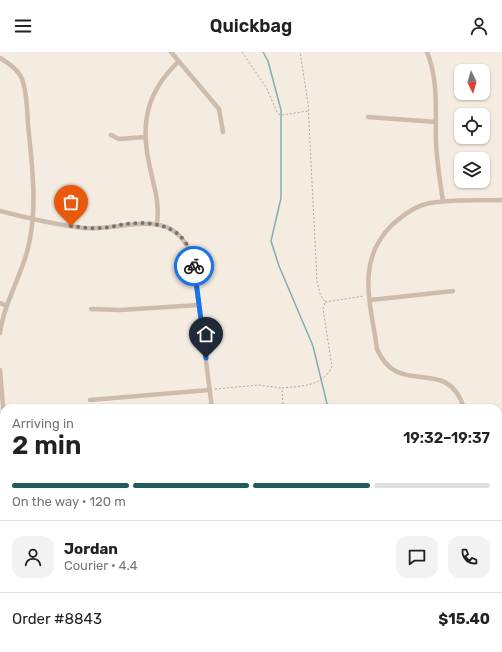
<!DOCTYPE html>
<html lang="en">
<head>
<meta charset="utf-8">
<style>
	:root { --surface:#fff; --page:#f2f2f2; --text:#222; --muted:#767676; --line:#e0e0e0; --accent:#1f5a5e }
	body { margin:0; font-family:Rubik,sans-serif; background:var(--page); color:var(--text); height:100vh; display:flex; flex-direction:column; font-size:15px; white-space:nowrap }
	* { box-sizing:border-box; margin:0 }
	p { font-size:13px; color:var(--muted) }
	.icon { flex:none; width:22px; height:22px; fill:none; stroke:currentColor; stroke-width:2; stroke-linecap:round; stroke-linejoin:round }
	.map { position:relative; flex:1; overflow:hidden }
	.panel { position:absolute; left:0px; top:352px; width:502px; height:248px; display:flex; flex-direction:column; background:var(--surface); border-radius:12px 12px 0 0; box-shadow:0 1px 3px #0004 }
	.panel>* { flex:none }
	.needle { width:26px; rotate:175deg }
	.controls { position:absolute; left:454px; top:12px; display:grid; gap:8px }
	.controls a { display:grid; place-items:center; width:36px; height:36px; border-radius:8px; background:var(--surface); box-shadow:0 1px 3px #0004; font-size:20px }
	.pin { position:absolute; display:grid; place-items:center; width:34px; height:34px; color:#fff; margin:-41px -17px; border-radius:50% 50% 50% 0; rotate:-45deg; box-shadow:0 0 4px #0007 }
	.pin .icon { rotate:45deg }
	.courier { position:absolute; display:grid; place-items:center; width:40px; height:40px; margin:-20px; border:3px solid #1a73e8; border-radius:50%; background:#fff; color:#222; box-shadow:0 1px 5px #0007 }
	.headline em { font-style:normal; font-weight:600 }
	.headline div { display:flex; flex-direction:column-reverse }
	.headline { display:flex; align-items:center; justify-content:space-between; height:68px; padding:0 12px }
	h1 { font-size:26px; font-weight:600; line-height:30px }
	.bar { display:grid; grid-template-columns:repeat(4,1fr); gap:6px 4px; align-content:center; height:48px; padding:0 12px }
	.bar i { height:5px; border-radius:3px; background:var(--line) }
	.bar .selected { background:var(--accent) }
	.bar p { grid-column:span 4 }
	.line { display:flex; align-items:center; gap:10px; padding:0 12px; border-top:1px solid var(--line) }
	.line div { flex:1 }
	.round { display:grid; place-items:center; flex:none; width:42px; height:42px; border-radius:12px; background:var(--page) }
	header { display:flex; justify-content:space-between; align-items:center; height:52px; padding:0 12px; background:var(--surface); font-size:18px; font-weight:600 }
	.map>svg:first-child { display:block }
</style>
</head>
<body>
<header><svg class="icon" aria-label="menu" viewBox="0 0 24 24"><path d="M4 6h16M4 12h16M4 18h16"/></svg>Quickbag<svg class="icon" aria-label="person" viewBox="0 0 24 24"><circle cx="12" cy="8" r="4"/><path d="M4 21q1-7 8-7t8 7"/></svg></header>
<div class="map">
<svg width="502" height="600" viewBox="0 0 502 600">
	<rect width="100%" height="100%" fill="#f4ebe1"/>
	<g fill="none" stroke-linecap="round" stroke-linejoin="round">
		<!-- stream -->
		<path stroke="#7fb0b2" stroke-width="1.5" d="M263,0L268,9L281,58V146L271,189L279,214L313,294L328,356
			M0,558L4,552
			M206,596L208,600
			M413,600L415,596"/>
		<!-- path -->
		<path stroke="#b9a596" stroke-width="1" stroke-dasharray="2 2" stroke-linecap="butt" d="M242,0L266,35L278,62L282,63L308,59
			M325,250L364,244
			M215,337L259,333L281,336
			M283,356L282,336C301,334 322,335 332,315L323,257L325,250L320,242L317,229L308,51L300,0
			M476,596L477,600"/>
		<!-- street -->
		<path stroke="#cdbbac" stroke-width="4.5" d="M171,0L219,57L223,80
			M427,0C439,30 435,60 436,91C437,111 440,130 443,149
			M0,6C8,11 18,17 22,27C27,40 27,58 28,72C32,114 38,155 28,196C21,225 4,251 0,281
			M368,65L436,70
			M111,83L119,87L145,85
			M0,159C27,166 55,173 84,176C126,179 175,151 193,208L212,356
			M157,171C160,149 153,132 149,111C140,69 148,39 178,10
			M371,248L453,239
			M0,251L7,254
			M91,257L120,258L199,253
			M0,318L4,366
			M90,348L209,338
			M464,356C446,301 399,348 377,297C371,252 355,209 392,173C402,164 413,155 426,152C447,147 479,149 502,148
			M0,426H4
			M498,442L502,443
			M0,568H4
			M28,596L29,600
			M135,596L140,600
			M255,596L257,600
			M366,600L367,596"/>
	</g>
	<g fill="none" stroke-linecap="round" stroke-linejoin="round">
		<!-- done -->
		<path stroke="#7c716b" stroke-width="4" stroke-dasharray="0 7.2" d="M71,174C81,175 91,177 101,176C109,176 117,173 125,172C159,168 189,176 194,214"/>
		<!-- route -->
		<path stroke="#1a73e8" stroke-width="5" d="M194,214L206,306"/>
	</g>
</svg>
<div class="controls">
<a><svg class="needle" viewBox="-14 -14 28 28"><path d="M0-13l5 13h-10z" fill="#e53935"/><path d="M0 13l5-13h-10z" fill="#767676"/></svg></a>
<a><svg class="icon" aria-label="locate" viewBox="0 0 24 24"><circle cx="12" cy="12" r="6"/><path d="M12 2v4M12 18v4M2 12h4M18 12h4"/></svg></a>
<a><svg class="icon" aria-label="layers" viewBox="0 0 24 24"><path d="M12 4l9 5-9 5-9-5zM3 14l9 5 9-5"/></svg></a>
</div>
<div class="pin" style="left:71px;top:174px;background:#ea580c"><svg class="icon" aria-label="bag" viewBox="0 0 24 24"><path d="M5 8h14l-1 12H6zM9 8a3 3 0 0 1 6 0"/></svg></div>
<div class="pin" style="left:206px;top:306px;background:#1f2937"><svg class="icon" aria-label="home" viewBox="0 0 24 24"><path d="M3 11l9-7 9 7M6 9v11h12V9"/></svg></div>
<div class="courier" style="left:194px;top:214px"><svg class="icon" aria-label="bike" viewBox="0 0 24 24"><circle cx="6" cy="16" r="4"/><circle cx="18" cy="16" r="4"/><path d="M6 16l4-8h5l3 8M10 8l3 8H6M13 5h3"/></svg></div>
<section class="panel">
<div class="headline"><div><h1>2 min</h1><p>Arriving in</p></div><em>19:32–19:37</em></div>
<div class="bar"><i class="selected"></i><i class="selected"></i><i class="selected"></i><i></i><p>On the way · 120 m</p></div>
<div class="line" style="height:72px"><a class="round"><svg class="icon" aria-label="person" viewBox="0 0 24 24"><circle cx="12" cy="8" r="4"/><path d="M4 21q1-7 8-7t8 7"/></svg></a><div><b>Jordan</b><p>Courier · 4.4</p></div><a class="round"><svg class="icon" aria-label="chat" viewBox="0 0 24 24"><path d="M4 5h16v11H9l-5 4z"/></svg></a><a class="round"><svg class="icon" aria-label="phone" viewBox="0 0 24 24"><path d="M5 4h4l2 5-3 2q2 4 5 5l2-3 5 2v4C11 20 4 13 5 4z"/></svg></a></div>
<div class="line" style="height:52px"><div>Order #8843</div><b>$15.40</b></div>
</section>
</div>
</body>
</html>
